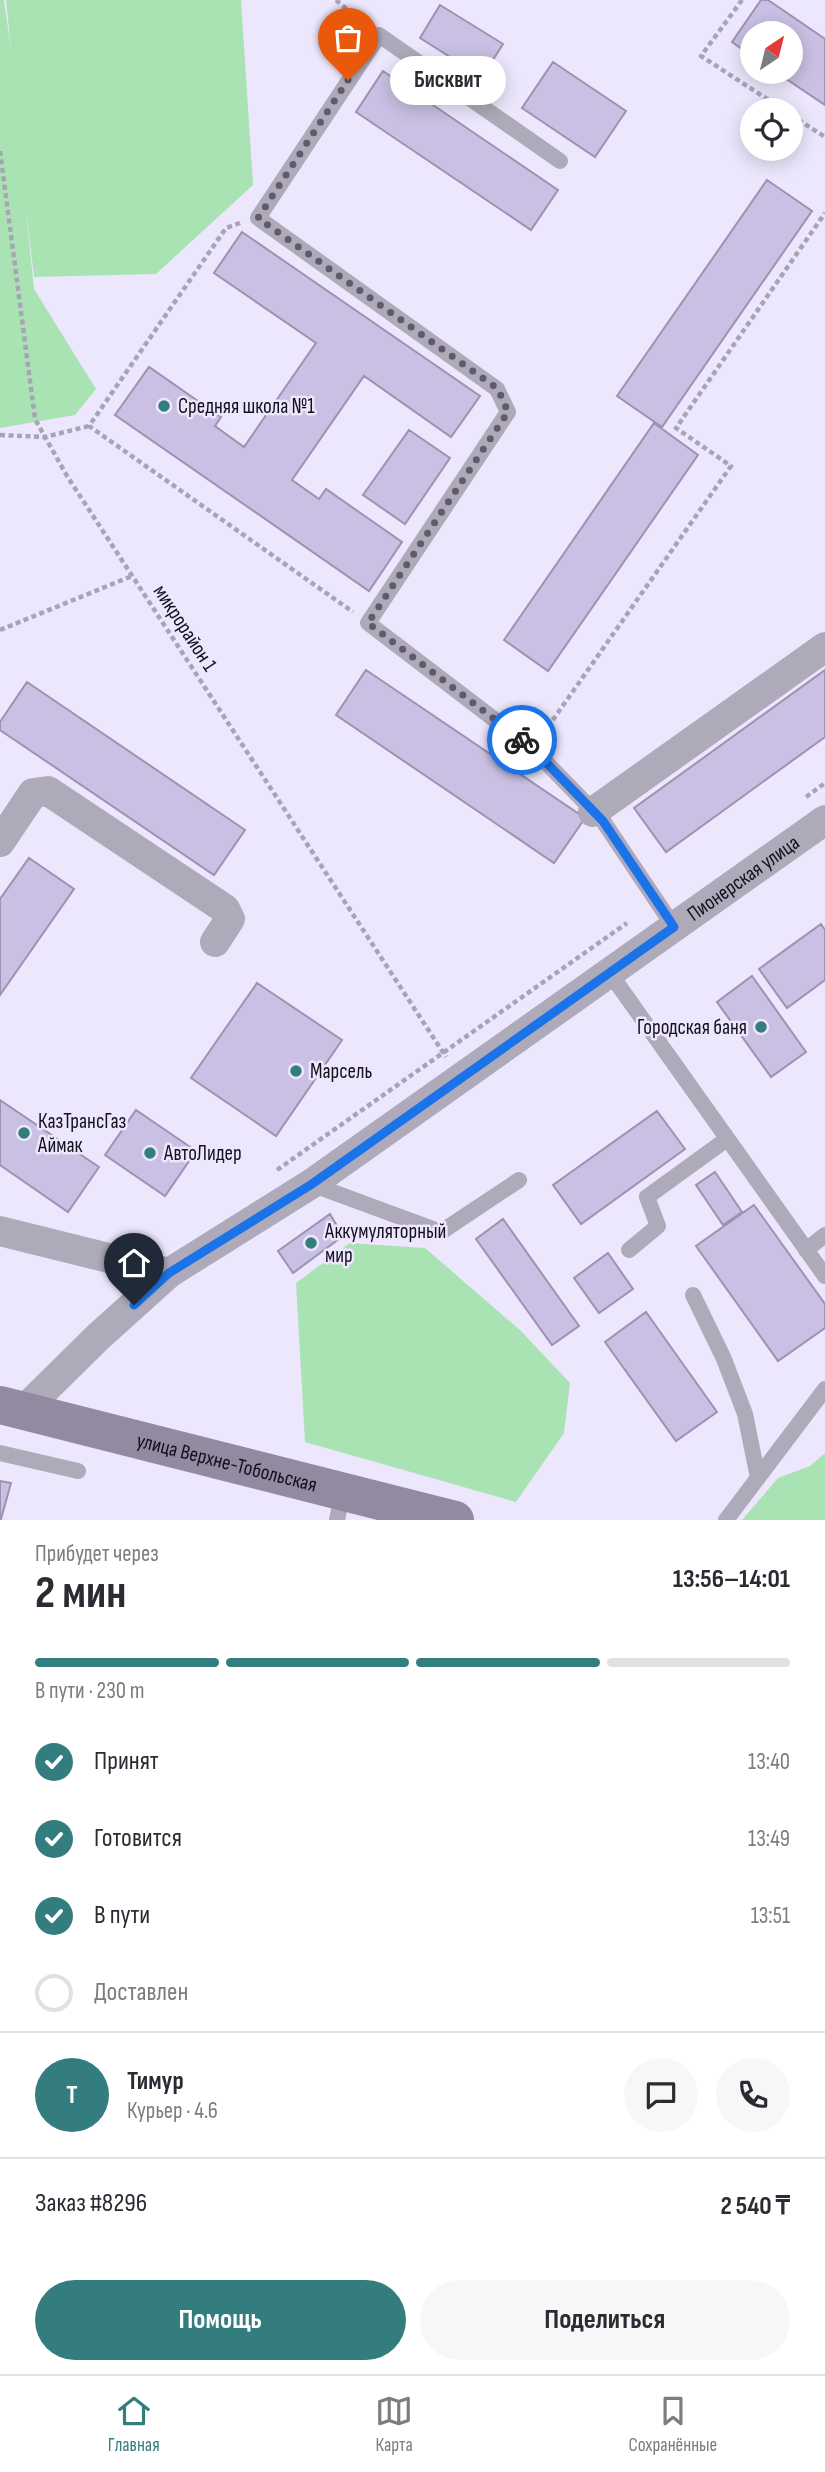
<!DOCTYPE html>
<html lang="ru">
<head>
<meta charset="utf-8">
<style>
	:root { --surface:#fff; --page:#f7f7f7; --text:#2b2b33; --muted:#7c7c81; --line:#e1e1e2; --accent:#347d7f }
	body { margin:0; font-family:"Sofia Sans Condensed",sans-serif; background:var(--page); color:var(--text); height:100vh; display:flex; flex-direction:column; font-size:26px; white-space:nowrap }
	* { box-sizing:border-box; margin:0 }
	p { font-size:23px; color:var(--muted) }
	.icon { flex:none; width:38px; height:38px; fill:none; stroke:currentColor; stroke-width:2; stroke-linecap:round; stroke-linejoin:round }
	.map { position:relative; height:1520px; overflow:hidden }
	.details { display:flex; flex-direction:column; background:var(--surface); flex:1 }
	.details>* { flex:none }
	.needle { width:46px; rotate:35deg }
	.tools { position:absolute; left:740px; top:21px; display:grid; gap:14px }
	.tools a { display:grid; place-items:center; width:63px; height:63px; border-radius:50%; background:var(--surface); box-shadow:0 4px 18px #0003; font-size:35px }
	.pin { position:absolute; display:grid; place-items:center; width:60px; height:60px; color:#fff; margin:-72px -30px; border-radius:50% 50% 50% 0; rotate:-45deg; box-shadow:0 0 7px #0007 }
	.pin .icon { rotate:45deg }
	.courier { position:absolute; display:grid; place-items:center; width:70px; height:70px; margin:-35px; border:5px solid #1a73e8; border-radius:50%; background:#fff; color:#222; box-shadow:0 2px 9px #0007 }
	.bubble { position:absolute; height:49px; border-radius:24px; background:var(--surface); box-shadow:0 4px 18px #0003; font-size:23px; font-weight:700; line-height:49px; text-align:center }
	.overview em { font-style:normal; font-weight:700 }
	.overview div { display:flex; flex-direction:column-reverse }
	.overview { display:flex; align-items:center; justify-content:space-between; height:119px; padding:0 35px }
	h1 { font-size:46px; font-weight:700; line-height:52px }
	.bar { display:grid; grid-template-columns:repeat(4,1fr); gap:10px 7px; align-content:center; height:84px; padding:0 35px }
	.bar i { height:9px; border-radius:5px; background:var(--line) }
	.bar .on { background:var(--accent) }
	.bar p { grid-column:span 4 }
	.line { display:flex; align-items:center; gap:18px; padding:0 35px; border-top:2px solid var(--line) }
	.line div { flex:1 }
	.round { display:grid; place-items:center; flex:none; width:74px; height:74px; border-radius:37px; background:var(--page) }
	ol { padding:0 35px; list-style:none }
	li { display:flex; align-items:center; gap:21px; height:77px }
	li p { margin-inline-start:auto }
	li .icon { padding:7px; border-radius:50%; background:var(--accent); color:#fff; stroke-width:4 }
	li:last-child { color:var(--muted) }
	li i { width:38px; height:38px; border:4px solid var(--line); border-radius:50% }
	.action { display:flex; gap:14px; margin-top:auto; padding:14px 35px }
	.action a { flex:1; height:80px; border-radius:42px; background:var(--accent); color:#fff; font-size:28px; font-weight:700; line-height:80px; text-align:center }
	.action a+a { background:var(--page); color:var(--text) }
	.tabs { display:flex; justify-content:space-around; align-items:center; height:98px; border-top:2px solid var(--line); background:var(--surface); font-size:19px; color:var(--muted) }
	.tabs a { display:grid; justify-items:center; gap:4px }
	.tabs .on { color:var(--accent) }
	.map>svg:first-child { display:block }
</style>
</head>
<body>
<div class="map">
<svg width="825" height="1520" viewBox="0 0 825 1520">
	<rect width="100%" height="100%" fill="#ede7fd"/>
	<!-- green -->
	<path fill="#a9e3b3" d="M0,0H4L11,49L6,0H241L253,185L156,274L34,277L25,200L34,289L96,389L75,415L0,428Z
		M350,1243L425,1248L521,1331L570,1383L564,1433L516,1502L305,1442L296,1283Z
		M825,1453V1520H742L778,1478L810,1466Z"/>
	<!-- building -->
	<path fill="#cac0e3" stroke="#9c92b3" stroke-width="2" d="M761,0H768L825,39V105L776,72H791V33H752V56L732,42Z
		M440,5L503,44L482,77L420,38Z
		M553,62L626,111L595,157L522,108Z
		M383,71L558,190L531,230L356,112Z
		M767,180L812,211L662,427L617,396Z
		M242,232L480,396L451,437L364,376L292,480L319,499L326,489L402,542L369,591L115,415L149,367L221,417L215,426L244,447L316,343L214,273Z
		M654,423L698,455L548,671L504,640Z
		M409,430L450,458L405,524L363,495Z
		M366,670L585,818L554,863L336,715Z
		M825,670V737L666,852L634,808Z
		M27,682L245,830L214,875L0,730V722Z
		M29,858L74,889L0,995V899Z
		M821,924L825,930V980L787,1008L759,969Z
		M752,976L806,1052L771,1077L717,1002Z
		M257,983L342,1040L276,1136L191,1078Z
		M0,1100L99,1167L68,1212L0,1165Z
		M136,1110L196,1151L165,1196L105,1155Z
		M657,1111L685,1149L581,1224L553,1185Z
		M715,1172L742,1212L723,1225L696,1185Z
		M754,1205L825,1304V1328L778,1361L696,1246Z
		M330,1214L343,1236L293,1273L278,1251Z
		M503,1219L579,1326L552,1345L476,1239Z
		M608,1253L633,1289L599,1313L574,1278Z
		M646,1312L717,1412L676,1441L605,1342Z
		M0,1481L11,1483L1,1519H0Z"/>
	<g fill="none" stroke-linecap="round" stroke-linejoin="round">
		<!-- path -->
		<path stroke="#a8a3b6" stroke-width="4.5" stroke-dasharray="5 3.5" stroke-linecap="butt" d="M336,0L365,24
			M742,0L701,56L784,110
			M791,115L825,137
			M0,151L35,419L67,476L446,1057
			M240,223L226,228L89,426L353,612
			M0,435L45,437L89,426
			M0,630L132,576
			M543,734L731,466L676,428L825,213
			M806,797L825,783
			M277,1170L627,923"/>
		<!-- lane -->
		<path stroke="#afaab9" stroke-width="16" d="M560,161L379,35L258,218L497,389L508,412L368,623L533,749L603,821L674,927
			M609,972L825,1276
			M311,1184L441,1232L519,1180
			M629,1250L658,1226L647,1197L727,1139
			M806,1250L825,1235
			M693,1295L724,1359L745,1414L758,1478
			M0,1453L78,1471
			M337,1520L343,1491
			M726,1520L825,1389"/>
		<!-- street -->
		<g stroke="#afaab9" stroke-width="30">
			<path d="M593,812L825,647"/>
			<path d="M0,842L33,793L48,791L225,909L230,919L215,942"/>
			<path d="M0,1231L169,1273"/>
			<path id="s1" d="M23,1411L98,1337L169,1273L311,1184L825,820"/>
		</g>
		<!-- secondary -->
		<path stroke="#918aa0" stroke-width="38" id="s2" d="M0,1405L455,1520"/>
	</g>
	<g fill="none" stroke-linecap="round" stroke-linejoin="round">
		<!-- done -->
		<path stroke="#605b6b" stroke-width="7" stroke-dasharray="0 12.6" d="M348,80L258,218L498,389L508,412L368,623L522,740"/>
		<!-- route -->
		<path stroke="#1a73e8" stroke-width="9" d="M134,1305L169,1273L312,1184L674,927L603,821L533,749L522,740"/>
	</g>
	<!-- markers -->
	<g fill="#347d7f" stroke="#ede7fd" stroke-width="2.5">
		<circle cx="164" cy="406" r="7"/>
		<circle cx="761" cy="1027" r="7"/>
		<circle cx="296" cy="1071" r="7"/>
		<circle cx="24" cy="1133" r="7"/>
		<circle cx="150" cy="1153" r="7"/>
		<circle cx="311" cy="1243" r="7"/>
	</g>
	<g text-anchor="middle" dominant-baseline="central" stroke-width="5" stroke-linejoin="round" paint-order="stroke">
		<!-- poi labels -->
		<g font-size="21" fill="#14101c" stroke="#ede7fd" text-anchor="start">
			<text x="178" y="406">Средняя школа №1</text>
			<text x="747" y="1027" text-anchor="end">Городская баня</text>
			<text x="310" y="1071">Марсель</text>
			<text x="38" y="1121">КазТрансГаз<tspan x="38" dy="24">Аймак</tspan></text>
			<text x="164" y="1153">АвтоЛидер</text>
			<text x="325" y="1231">Аккумуляторный<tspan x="325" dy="24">мир</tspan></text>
		</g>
		<!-- street labels -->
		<g font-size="21" fill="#14101c" stroke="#ede7fd">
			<text transform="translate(185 628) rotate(57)">микрорайон 1</text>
			<text stroke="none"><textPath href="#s1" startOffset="898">Пионерская улица</textPath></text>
			<text stroke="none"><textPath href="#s2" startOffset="234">улица Верхне-Тобольская</textPath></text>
		</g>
	</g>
</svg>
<div class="tools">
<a><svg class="needle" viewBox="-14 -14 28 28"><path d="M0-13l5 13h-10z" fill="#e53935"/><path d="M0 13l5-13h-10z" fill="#7c7c81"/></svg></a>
<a><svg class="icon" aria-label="locate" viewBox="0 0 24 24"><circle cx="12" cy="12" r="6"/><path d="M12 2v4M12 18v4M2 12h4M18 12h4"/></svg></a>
</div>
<div class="pin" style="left:348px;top:80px;background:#ea580c"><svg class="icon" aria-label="bag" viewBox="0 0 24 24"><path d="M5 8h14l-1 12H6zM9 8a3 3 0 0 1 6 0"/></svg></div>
<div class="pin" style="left:134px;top:1305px;background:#1f2937"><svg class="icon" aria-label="home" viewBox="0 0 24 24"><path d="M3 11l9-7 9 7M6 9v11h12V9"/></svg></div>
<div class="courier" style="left:522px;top:740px"><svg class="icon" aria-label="bike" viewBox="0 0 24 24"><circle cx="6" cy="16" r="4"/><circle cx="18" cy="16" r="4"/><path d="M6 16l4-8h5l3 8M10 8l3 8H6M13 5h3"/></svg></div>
<div class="bubble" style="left:390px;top:56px;width:116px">Бисквит</div>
</div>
<section class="details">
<div class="overview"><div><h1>2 мин</h1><p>Прибудет через</p></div><em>13:56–14:01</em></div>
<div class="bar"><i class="on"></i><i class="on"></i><i class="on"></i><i></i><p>В пути · 230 m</p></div>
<ol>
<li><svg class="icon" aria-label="check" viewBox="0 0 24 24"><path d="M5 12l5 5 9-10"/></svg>Принят<p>13:40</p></li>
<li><svg class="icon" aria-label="check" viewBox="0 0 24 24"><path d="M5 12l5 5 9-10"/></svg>Готовится<p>13:49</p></li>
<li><svg class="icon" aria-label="check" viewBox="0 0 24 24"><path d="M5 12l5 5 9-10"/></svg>В пути<p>13:51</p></li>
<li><i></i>Доставлен</li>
</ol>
<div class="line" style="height:126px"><b class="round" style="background:var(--accent);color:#fff">Т</b><div><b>Тимур</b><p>Курьер · 4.6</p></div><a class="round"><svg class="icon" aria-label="chat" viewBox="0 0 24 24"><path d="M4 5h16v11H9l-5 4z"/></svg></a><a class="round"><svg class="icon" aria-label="phone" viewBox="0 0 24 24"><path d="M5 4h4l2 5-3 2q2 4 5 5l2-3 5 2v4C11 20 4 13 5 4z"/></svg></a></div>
<div class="line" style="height:91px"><div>Заказ #8296</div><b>2 540 ₸</b></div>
<div class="action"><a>Помощь</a><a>Поделиться</a></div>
</section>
<nav class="tabs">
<a class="on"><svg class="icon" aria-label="home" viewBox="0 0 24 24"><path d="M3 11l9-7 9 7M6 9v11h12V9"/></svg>Главная</a>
<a><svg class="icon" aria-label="map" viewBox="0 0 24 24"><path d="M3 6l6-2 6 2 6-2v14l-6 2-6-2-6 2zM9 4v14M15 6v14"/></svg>Карта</a>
<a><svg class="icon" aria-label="saved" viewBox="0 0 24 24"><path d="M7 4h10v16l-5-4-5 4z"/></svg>Сохранённые</a>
</nav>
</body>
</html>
